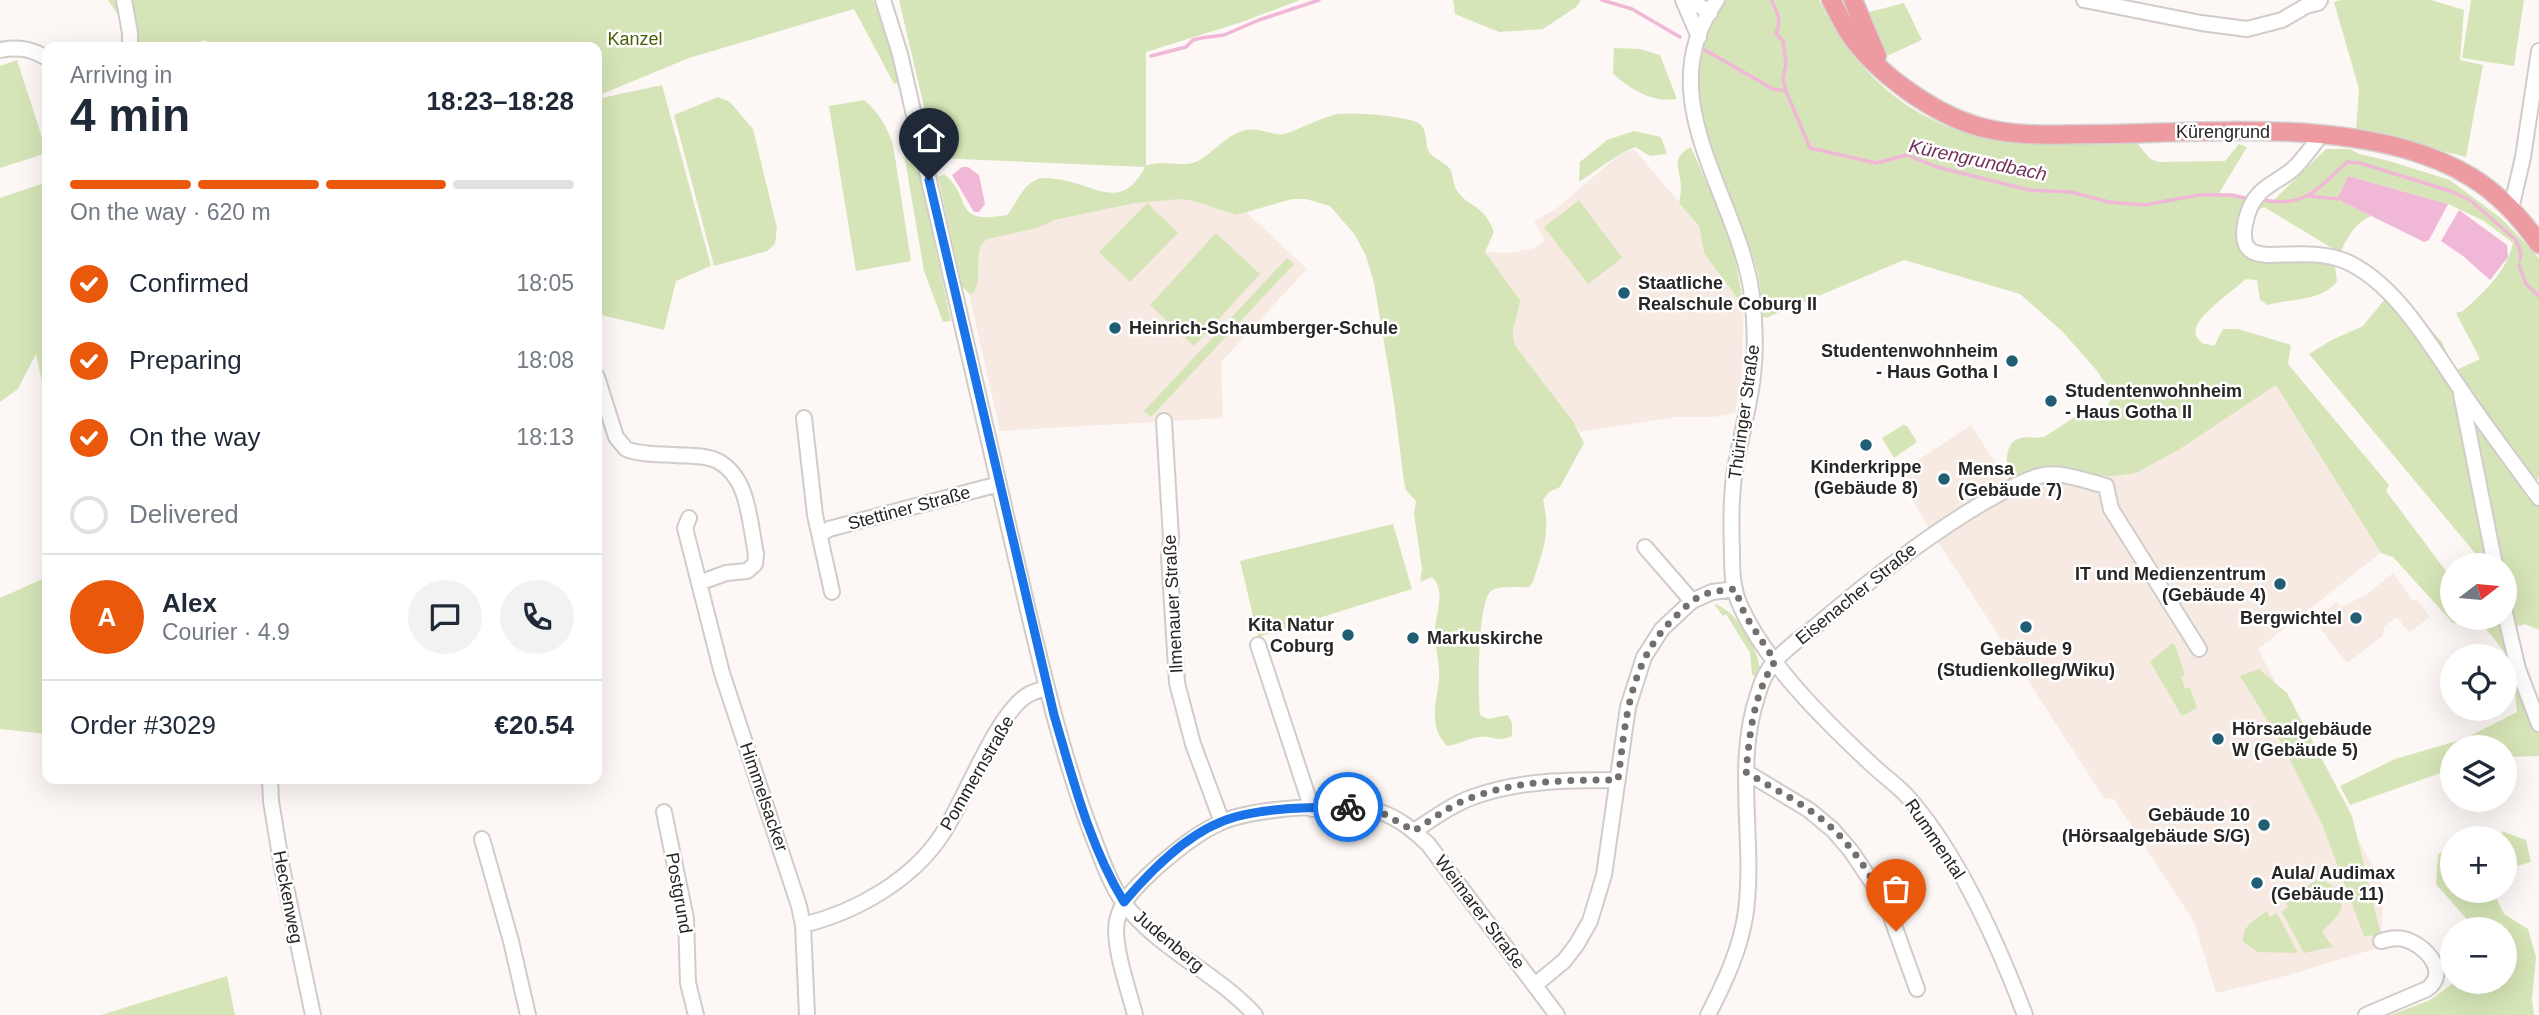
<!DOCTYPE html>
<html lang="en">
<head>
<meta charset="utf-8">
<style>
	:root { --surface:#fff; --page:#f2f2f3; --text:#1f2937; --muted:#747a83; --line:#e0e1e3; --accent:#ea580c }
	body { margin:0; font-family:Helvetica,sans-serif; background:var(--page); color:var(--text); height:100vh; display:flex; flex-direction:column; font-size:26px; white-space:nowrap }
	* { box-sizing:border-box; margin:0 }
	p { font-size:23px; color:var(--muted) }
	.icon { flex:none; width:38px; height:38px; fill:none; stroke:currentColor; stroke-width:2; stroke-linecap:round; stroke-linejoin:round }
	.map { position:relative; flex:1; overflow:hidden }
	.sheet { position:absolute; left:42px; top:42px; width:560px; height:742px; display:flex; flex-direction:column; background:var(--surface); border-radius:14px; box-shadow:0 7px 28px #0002 }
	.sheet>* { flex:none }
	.needle { width:46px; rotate:74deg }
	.fabs { position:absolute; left:2440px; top:553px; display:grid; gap:14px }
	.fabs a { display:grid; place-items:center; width:77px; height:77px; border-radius:50%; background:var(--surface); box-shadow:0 7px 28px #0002; font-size:35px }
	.pin { position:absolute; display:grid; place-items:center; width:60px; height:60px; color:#fff; margin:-72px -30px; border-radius:50% 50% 50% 0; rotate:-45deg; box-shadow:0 0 7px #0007 }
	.pin .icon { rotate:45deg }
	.courier { position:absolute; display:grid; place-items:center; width:70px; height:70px; margin:-35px; border:5px solid #1a73e8; border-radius:50%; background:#fff; color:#222; box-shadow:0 2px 9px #0007 }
	.headline em { font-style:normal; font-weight:700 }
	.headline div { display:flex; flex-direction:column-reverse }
	.headline { display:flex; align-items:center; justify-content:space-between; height:119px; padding:0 28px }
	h1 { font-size:46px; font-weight:700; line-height:52px }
	.bar { display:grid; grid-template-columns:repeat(4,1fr); gap:10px 7px; align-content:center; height:84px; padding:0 28px }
	.bar i { height:9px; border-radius:5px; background:var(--line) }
	.bar .on { background:var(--accent) }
	.bar p { grid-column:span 4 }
	.line { display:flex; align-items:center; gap:18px; padding:0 28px; border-top:2px solid var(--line) }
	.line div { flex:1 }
	.round { display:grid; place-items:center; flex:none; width:74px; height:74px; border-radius:37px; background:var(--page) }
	ol { padding:0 28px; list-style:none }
	li { display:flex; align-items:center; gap:21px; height:77px }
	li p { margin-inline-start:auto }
	li .icon { padding:7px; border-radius:50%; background:var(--accent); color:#fff; stroke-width:4 }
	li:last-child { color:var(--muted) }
	li i { width:38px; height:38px; border:4px solid var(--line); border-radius:50% }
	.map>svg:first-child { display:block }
</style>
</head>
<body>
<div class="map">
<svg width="2539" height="1015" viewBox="0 0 2539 1015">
	<rect width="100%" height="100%" fill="#fdf8f5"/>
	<!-- built -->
	<path fill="#f6eae3" d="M1634,149L1699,226L1704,253L1744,307L1741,384L1735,413L1713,417H1676L1580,432L1515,345L1511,335L1512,328L1520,307L1485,252L1508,253L1535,248L1545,241L1534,221L1556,209L1620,154Z
		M1225,192L1307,269L1221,362L1223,418L1000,431L957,240L1132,202Z
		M2276,385L2381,553L2258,649L2384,888L2381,947L2275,979L2216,993L2194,922L2114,799L2104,798L1929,528L1897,474L1971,425L2009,484L2033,471L2115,476L2136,473L2180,449Z
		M2393,573L2413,601L2417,599L2430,617L2409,633L2397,617L2384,627L2383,636L2347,663L2314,620L2337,602L2341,607L2366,595Z"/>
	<!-- green -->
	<path fill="#d6e5b7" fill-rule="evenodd" d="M108,0H873L891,47L900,82L894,84L854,9L689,58L597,96V47H208L206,40L183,47H140Z
		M899,0H1300L1242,22L1146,52V166C1162,158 1181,169 1198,161C1213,153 1225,136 1242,131C1257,126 1273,136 1284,134C1301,129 1317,119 1334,115C1347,111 1407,116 1418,123C1429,130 1424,142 1429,152C1434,159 1445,162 1450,169C1453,174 1453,183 1456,189C1467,208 1484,203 1494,232L1485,252L1520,300C1519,317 1509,327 1515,345L1574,423L1584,443L1560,487L1549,492L1543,500C1551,534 1543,549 1533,582L1529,587C1519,588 1499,585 1491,591C1477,602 1478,695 1480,715L1488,719L1508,715L1512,723V736C1495,743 1495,735 1479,737C1468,738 1458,745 1447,746C1424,722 1441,696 1439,668C1438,655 1434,642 1435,629C1436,613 1446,590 1432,577L1420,582L1422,569L1414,514L1416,501L1406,490L1404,482L1394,402L1374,283L1366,256L1355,235L1330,206L1306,199H1292L1236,215L1194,201L1180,199L1135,203L1054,220L1037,228L987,239C971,252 984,273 974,293L969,294L962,286L938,177L944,174C974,198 950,225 1007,215C1017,204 1020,189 1034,181C1041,177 1048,178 1055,179C1094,182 1120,215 1145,167L936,158Z
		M1453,0H1581L1576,7L1543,29L1499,32L1455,14Z
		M1726,0H1819C1862,86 1927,136 2024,143C2061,146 2100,143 2137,143L2150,159L2159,162L2225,161L2239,144L2247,147L2218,195L2274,200L2326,149H2350L2359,154L2389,161L2450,180L2502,219L2539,258V478L2535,482L2539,487V630L2525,624L2513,628L2516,648L2539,707V756L2504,757V747H2452V769L2350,805L2340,786L2395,759L2464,739L2517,712L2511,660L2482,624L2453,623L2393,557L2381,553L2276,385L2180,449L2136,473L2115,476H2079L2009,484C2008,470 2001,442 2021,438C2028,436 2036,439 2044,437L2078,415L2107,406L2113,395L2097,371L2063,332L2020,294L1904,260L1766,318L1760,315C1764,291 1756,264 1748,242C1715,154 1667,93 1726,0ZM2348,176L2448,204L2484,221L2513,243C2506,273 2485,291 2463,311L2456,313L2480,359L2454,371L2442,342L2394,288L2363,326L2330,341L2309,354L2480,559L2491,563V565H2504V618H2452V579L2386,491L2389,485L2288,364L2291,345L2238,329H2223L2214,346L2202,343C2197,338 2194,335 2196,328C2199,314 2235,289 2246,279L2257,280L2260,300L2268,305C2290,298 2322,302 2337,281L2335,266L2331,263L2299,257L2255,259L2242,254C2230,230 2242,217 2264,207L2340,253C2348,237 2354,224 2371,216L2337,199Z
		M2341,0H2431L2464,10L2460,60L2483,65L2466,157L2356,130L2359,89L2334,2Z
		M2471,0H2524L2514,66L2462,58Z
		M1904,3L1922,40L1889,55L1874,36L1866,13Z
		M1614,48L1640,49L1660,55L1677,99C1652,103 1632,90 1613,74Z
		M17,60L47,153L0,168V66Z
		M662,85L711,266L676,281L664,330L597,314V99Z
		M718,97L730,102L753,129L777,228L775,244L767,251L714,266L674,115Z
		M864,100C878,111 887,127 893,144L911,261L856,271L829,106Z
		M1634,131L1661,137L1667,154L1650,156L1635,147L1620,154L1579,182L1580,162L1607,140Z
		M911,135L951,321L943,322L924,271L901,136Z
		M1691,147L1732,242L1744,307L1704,253L1699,226L1679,203C1680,198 1681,192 1681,186C1680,169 1670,158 1691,147Z
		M47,182V405L36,354L18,389L0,402V198Z
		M1579,200L1622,258L1588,284L1544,227Z
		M1147,203L1178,233L1130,282L1099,252Z
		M1216,233L1260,274L1194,346L1150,305Z
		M1287,258L1294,264L1151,417L1144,411Z
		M1903,425L1907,426L1917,442L1894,458L1882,438Z
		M1393,524L1412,589L1258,637L1240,561Z
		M47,577V734L0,729V598Z
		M1714,604C1738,610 1761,653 1761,677L1752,675L1750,653L1726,614L1723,616Z
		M2172,643L2175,645L2185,675L2181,677L2185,688H2190L2197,708L2182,716L2150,662Z
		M2259,669L2287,693L2352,816L2381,935L2364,936L2322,824L2282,744L2240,676Z
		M2504,832L2526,840L2531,862L2504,870V838H2486Z
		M2452,849V891H2493L2504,914L2528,929L2536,957L2532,999L2534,1015H2391L2430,1000L2455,982H2504V929H2471V924L2436,884L2438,854Z
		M2318,879C2330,882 2345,894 2341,909C2339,917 2327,926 2322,932L2333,947L2304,953L2282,912L2288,907L2285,901Z
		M2267,911L2270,917L2277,913L2298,953L2258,952L2243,942C2242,925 2255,920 2267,911Z
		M227,976L235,1015H101Z"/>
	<!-- water -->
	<path fill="#f0b7d7" d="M962,167H968L979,175L985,204L979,212H974L952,175Z
		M2348,176L2448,204L2429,240L2424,242L2337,199Z
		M2459,210L2507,245L2508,257L2490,280L2463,256L2441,241Z"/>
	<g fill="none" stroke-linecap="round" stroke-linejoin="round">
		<!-- stream -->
		<path stroke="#f0b7d7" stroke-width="3.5" d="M1602,0L1632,9L1680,37
			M1771,0C1777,11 1782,21 1776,33L1783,41L1786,64L1783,79L1786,91L1810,148L1876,163L1907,155L1937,167L2029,190L2071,192L2109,202L2144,205L2199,195H2232L2245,198
			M1705,50L1773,89L1786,91
			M1151,56L1186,47L1193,40L1201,38L1224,35L1259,20L1319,0
			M2309,196L2337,199
			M2263,200C2306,208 2318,188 2347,162L2360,163L2450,191L2470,200L2516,240L2521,253L2520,260
			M2519,265L2526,284L2539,296"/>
		<defs>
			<path id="minor" d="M124,0L130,33V47
				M883,0L900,54C943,238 983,422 1027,606C1045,681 1063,757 1090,829C1100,854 1108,880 1123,902C1158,949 1216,972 1255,1015
				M1683,0L1699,37
				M1691,0L1710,13
				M1717,0C1646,99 1740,197 1752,296C1755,323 1756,349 1753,376C1749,409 1739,442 1734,476C1731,500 1731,525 1732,550C1732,568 1732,588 1740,605C1765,662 1824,720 1869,762C1881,774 1896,784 1907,796C1958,853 1998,944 2025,1015
				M2084,0L2201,23L2247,29L2282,20L2306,6L2318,3L2320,0
				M0,50C17,47 28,48 43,56
				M2321,135C2312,146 2304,159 2293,169C2282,179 2267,184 2258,195C2248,206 2237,239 2250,250C2255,254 2261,254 2266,255C2291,255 2321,251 2345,261C2396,283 2431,347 2461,390C2486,427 2513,462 2539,498
				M2511,209L2523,157L2539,51
				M597,377L616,437L626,449C641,455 659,454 675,455C687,456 701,455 713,459C749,473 749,520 756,554L755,564L747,571L726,573L699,583
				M2461,394L2495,565
				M804,418L815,515L832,592
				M1164,421L1171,538L1169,556L1177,683L1193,744L1222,822
				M689,518L685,528L722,673L799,906L803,925L807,1015
				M820,535L829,529L999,484
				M1645,547L1692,601
				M2504,609L2518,669L2539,724
				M1258,645L1312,809
				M1746,772L1809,810L1833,830L1851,851L1886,903L1917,989
				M270,779L271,801L282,868L313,1015
				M664,812L686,919L688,983L696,1015
				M1414,831C1434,818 1454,803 1476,796C1521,780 1571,780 1618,780
				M482,839L511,941L528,1015
				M803,925C856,912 913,880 943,833C965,799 996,716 1026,696C1032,692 1039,690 1046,688
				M1535,985L1564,961L1577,944L1590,921L1604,875L1628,707L1644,657L1662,629L1692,601L1712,592L1735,589
				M1135,1015C1129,991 1112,944 1117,921C1121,899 1141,882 1157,867C1177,850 1198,832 1222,822C1254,808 1347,801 1380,812C1399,818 1414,831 1428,844L1557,1015
				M1708,1015C1725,982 1741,948 1746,911C1755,839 1734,764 1758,694C1761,683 1767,670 1775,661C1788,646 1808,633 1823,620C1875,576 1928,535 1986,501C2003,492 2020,481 2039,476C2060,470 2085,481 2106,486L2111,509L2199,649
				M2366,1015L2427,989C2451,972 2424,944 2404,939C2396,937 2389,939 2381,941"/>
			<path id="major" d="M1831,0C1837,11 1842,22 1849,33C1876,73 1933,114 1980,127C2020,138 2066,134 2107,134C2218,132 2374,117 2471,177C2499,194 2521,218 2539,244
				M1853,0L1877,56"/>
		</defs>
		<!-- minor casing -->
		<use href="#minor" stroke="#d1ccc9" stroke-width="18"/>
		<!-- major casing -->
		<use href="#major" stroke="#d4d4d3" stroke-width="21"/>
		<!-- minor -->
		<use href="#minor" stroke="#fff" stroke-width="14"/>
		<!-- major -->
		<use href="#major" stroke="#ed9ba1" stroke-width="18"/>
	</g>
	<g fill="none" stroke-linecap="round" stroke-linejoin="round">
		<!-- done -->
		<path stroke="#72706e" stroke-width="7" stroke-dasharray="0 12.6" d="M1348,807L1379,811L1414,831C1434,818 1453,803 1476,796C1521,780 1571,780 1618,780C1626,718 1629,660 1677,615C1685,607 1693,599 1703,595C1713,591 1724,590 1735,589L1745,615L1775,661C1753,696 1750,732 1746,772C1775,790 1808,805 1833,829C1862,857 1883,894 1896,931"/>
		<!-- route -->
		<path stroke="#1a73e8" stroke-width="9" d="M929,180L1054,715C1073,779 1089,845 1124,902C1152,869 1191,829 1235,817C1271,807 1311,808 1348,807"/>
	</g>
	<!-- markers -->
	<g fill="#215e75" stroke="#fff" stroke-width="2.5">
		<circle cx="1624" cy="293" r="7"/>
		<circle cx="1115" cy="328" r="7"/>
		<circle cx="2012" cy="361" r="7"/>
		<circle cx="2051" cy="401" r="7"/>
		<circle cx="1866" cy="445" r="7"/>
		<circle cx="1944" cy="479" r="7"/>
		<circle cx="2280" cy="584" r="7"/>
		<circle cx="2356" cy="618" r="7"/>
		<circle cx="2026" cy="627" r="7"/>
		<circle cx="1348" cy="635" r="7"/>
		<circle cx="1413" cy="638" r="7"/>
		<circle cx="2218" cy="739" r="7"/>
		<circle cx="2264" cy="825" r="7"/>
		<circle cx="2257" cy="883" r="7"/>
	</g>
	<g text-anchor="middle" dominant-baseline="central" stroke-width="5" stroke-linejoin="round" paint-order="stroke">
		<!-- park labels -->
		<g font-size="18" fill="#4a5e08" stroke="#fff">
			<text x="635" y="39">Kanzel</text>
		</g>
		<!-- street labels -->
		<g font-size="18" fill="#272625" stroke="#fff">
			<text x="2223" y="132">Kürengrund</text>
			<text transform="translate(1744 412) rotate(-82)">Thüringer Straße</text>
			<text transform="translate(909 508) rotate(-15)">Stettiner Straße</text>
			<text transform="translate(1856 594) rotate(-39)">Eisenacher Straße</text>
			<text transform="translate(1173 604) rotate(-93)">Ilmenauer Straße</text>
			<text transform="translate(977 773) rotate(-60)">Pommernstraße</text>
			<text transform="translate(764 797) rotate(71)">Himmelsacker</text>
			<text transform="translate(1935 839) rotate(56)">Rummental</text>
			<text transform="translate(679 893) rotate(80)">Postgrund</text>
			<text transform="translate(288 897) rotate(79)">Heckenweg</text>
			<text transform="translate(1480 912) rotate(53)">Weimarer Straße</text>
			<text transform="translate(1169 941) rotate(40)">Judenberg</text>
		</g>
		<!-- poi labels -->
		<g font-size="18" font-weight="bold" fill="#272625" stroke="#fff" text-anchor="start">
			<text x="1638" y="283">Staatliche<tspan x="1638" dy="21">Realschule Coburg II</tspan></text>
			<text x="1129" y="328">Heinrich-Schaumberger-Schule</text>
			<text x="1998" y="351" text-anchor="end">Studentenwohnheim<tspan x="1998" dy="21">- Haus Gotha I</tspan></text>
			<text x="2065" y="391">Studentenwohnheim<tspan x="2065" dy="21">- Haus Gotha II</tspan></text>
			<text x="1866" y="467" text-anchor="middle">Kinderkrippe<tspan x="1866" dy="21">(Gebäude 8)</tspan></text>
			<text x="1958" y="469">Mensa<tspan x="1958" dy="21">(Gebäude 7)</tspan></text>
			<text x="2266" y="574" text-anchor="end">IT und Medienzentrum<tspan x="2266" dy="21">(Gebäude 4)</tspan></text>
			<text x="2342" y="618" text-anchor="end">Bergwichtel</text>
			<text x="1334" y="625" text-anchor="end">Kita Natur<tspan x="1334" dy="21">Coburg</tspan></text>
			<text x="1427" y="638">Markuskirche</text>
			<text x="2026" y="649" text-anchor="middle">Gebäude 9<tspan x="2026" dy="21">(Studienkolleg/Wiku)</tspan></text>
			<text x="2232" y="729">Hörsaalgebäude<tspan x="2232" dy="21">W (Gebäude 5)</tspan></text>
			<text x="2250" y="815" text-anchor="end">Gebäude 10<tspan x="2250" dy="21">(Hörsaalgebäude S/G)</tspan></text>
			<text x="2271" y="873">Aula/ Audimax<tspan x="2271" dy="21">(Gebäude 11)</tspan></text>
		</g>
		<!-- water labels -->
		<g font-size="19" font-style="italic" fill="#75335c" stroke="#fff">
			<text transform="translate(1978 160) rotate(12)">Kürengrundbach</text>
		</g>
	</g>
</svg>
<div class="fabs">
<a><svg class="needle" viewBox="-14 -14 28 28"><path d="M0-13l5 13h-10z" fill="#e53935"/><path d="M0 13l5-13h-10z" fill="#747a83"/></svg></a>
<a><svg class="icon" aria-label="locate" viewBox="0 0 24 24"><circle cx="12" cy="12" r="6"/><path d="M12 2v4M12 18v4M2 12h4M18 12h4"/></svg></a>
<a><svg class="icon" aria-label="layers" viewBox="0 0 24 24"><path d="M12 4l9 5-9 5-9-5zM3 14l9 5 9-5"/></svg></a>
<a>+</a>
<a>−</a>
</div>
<div class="pin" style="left:1896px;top:931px;background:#ea580c"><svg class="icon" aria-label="bag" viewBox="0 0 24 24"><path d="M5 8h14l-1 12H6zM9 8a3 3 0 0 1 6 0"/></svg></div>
<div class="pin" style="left:929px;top:180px;background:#1f2937"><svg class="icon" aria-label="home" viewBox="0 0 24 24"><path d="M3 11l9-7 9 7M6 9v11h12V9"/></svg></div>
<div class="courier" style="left:1348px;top:807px"><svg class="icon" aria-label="bike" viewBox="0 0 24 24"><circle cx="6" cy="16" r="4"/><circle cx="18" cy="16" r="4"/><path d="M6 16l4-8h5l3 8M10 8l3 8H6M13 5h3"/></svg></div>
<section class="sheet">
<div class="headline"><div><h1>4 min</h1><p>Arriving in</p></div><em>18:23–18:28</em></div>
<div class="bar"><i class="on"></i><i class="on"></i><i class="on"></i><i></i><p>On the way · 620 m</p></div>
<ol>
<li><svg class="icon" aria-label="check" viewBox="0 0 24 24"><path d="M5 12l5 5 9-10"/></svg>Confirmed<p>18:05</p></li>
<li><svg class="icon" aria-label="check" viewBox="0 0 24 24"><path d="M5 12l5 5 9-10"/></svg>Preparing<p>18:08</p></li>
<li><svg class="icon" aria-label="check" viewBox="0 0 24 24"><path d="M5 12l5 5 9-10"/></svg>On the way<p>18:13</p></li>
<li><i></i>Delivered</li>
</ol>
<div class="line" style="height:126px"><b class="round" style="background:var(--accent);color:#fff">A</b><div><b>Alex</b><p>Courier · 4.9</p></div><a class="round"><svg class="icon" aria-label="chat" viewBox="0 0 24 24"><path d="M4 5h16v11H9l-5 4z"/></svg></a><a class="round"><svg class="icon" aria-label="phone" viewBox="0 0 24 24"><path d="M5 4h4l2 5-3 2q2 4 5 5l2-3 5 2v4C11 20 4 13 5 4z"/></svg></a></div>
<div class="line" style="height:91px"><div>Order #3029</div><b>€20.54</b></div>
</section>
</div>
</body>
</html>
